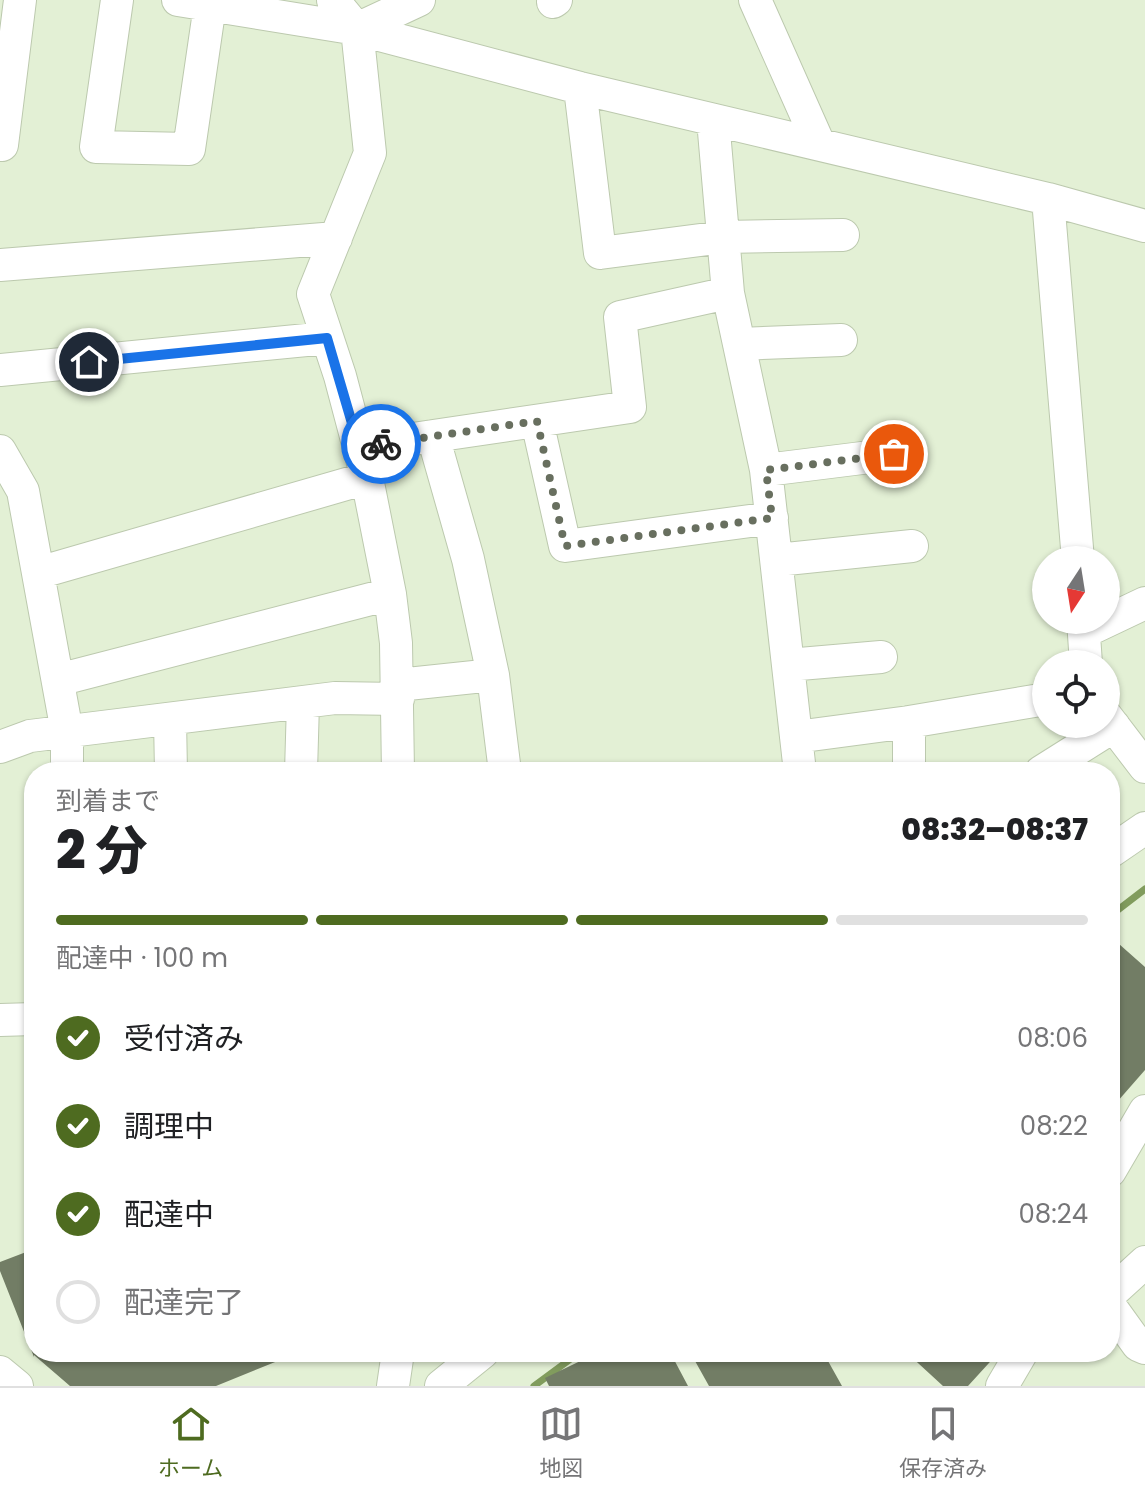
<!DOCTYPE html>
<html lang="ja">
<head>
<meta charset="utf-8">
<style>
	:root { --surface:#fff; --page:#f2f2f2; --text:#202124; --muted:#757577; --line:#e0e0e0; --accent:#4e6b20 }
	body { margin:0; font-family:Poppins,"Noto Sans JP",sans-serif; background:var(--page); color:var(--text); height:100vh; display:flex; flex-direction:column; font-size:30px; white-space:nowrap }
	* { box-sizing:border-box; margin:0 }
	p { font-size:26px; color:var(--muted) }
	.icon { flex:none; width:44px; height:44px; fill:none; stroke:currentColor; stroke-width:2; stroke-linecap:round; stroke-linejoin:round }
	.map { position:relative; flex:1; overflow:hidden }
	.drawer { position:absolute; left:24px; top:762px; width:1096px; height:600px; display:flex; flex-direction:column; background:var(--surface); border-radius:32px; box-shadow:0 2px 6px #0004 }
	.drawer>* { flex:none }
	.needle { width:52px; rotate:192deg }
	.buttons { position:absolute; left:1032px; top:546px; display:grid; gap:16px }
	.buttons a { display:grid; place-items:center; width:88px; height:88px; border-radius:50%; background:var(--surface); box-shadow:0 2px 6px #0004; font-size:40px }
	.pin { position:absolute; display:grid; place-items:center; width:68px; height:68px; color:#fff; margin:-34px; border:4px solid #fff; border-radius:50%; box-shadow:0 2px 8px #0007 }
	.courier { position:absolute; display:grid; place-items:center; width:80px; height:80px; margin:-40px; border:6px solid #1a73e8; border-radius:50%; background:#fff; color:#222; box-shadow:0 2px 10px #0007 }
	.summary em { font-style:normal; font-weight:800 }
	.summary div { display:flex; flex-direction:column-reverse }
	.summary { display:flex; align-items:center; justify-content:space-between; height:136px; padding:0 32px }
	h1 { font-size:52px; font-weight:800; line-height:60px }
	.bar { display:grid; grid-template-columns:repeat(4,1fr); gap:12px 8px; align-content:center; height:96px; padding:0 32px }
	.bar i { height:10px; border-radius:6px; background:var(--line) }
	.bar .selected { background:var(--accent) }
	.bar p { grid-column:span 4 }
	ol { padding:0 32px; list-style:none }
	li { display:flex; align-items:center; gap:24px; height:88px }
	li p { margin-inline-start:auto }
	li .icon { padding:8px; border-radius:50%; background:var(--accent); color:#fff; stroke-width:4 }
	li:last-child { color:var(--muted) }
	li i { width:44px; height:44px; border:4px solid var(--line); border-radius:50% }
	.dock { display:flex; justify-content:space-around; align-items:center; height:112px; border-top:2px solid var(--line); background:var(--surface); font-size:22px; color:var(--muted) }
	.dock a { display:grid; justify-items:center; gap:4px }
	.dock .selected { color:var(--accent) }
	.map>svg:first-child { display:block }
</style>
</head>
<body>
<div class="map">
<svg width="1145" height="1386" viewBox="0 0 1145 1386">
	<rect width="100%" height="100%" fill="#e3f0d5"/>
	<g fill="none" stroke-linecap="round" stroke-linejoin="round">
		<!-- stream -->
		<path stroke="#819c5d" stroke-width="7" d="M1110,916L1145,889
			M534,1386L580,1352"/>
	</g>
	<!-- building -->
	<path fill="#727d65" d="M1110,936L1145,967V1070L1110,1110Z
		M34,1249V1352H300L216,1386H70L34,1355V1357L0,1271V1262Z
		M599,1352H670L688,1386H549L545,1378Z
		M690,1352H823L842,1386H709Z
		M906,1352H999L968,1386H943Z"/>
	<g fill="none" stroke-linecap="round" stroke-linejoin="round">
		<defs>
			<path id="minor" d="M117,0L96,147L189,149L210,5
				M178,0L357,29L580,88L1048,199L1145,226
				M333,0L357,29L370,153L313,294L340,376L367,478L390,594L396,643L398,772
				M755,0L819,144
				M553,2L556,0
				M357,29L419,0
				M580,88L600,253L723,237L843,235
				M713,120L728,293L766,470L800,772
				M2,145L20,0
				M1048,199L1078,560
				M0,265L336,238
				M739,344L841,340
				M0,370L327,338
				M537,421L565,546L772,518
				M433,436L468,559L493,675L505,772
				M359,447L630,407L620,317L728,293
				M0,451L23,491L67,732V772
				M766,470L894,454
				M777,560L912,546
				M38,573L367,478
				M1083,620L1086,664
				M1084,632L1145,603
				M788,665L881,657
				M58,680L390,594
				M398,685L493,675
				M1106,716L1145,767
				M170,719L171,772
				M909,722V772
				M796,737L909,722L1046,699
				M0,747L30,736L335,698L398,699
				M301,772L303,703
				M1041,772L1114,726
				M1110,852L1145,828
				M0,1020L34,1019
				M1110,1171L1145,1111
				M1110,1294L1145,1262
				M1110,1306L1138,1345L1145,1348
				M0,1372L17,1386
				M393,1386L398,1352
				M441,1386L483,1352
				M1002,1386L1022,1352"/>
		</defs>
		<!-- minor casing -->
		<use href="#minor" stroke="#bcc9ae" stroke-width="34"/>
		<!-- minor -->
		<use href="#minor" stroke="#fff" stroke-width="32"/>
	</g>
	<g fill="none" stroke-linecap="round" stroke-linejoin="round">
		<!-- done -->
		<path stroke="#686f5f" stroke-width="8" stroke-dasharray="0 14.4" d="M381,444L537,421L565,546L772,518L766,470L894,454"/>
		<!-- route -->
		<path stroke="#1a73e8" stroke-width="10" d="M89,362L327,338L359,447L381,444"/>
	</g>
</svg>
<div class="buttons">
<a><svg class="needle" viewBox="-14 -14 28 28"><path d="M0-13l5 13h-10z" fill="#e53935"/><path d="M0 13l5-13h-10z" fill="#757577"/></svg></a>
<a><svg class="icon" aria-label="locate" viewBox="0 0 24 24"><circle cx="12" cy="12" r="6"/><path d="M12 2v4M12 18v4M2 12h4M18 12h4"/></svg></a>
</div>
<div class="pin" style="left:894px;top:454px;background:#ea580c"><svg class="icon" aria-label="bag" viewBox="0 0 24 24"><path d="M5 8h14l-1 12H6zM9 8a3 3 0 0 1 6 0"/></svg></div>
<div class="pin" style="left:89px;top:362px;background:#1f2937"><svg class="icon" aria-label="home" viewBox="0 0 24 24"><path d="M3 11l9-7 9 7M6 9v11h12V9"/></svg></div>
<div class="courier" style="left:381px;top:444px"><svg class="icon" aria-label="bike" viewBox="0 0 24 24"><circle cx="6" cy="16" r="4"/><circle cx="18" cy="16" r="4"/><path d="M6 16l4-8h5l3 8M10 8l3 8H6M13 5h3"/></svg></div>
<section class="drawer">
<div class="summary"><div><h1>2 分</h1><p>到着まで</p></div><em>08:32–08:37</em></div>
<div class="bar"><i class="selected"></i><i class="selected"></i><i class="selected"></i><i></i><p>配達中 · 100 m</p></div>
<ol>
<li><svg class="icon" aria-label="check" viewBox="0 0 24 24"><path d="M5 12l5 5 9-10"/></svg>受付済み<p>08:06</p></li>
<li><svg class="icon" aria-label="check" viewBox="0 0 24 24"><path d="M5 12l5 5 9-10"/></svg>調理中<p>08:22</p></li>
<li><svg class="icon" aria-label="check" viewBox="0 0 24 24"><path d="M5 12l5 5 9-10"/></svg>配達中<p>08:24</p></li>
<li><i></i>配達完了</li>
</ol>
</section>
</div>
<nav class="dock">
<a class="selected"><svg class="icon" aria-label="home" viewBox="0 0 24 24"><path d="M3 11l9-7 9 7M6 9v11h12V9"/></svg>ホーム</a>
<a><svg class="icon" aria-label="map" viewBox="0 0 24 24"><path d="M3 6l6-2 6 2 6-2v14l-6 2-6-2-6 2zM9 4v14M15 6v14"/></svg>地図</a>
<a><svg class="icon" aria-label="saved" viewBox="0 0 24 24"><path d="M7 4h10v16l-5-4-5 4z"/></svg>保存済み</a>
</nav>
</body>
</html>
